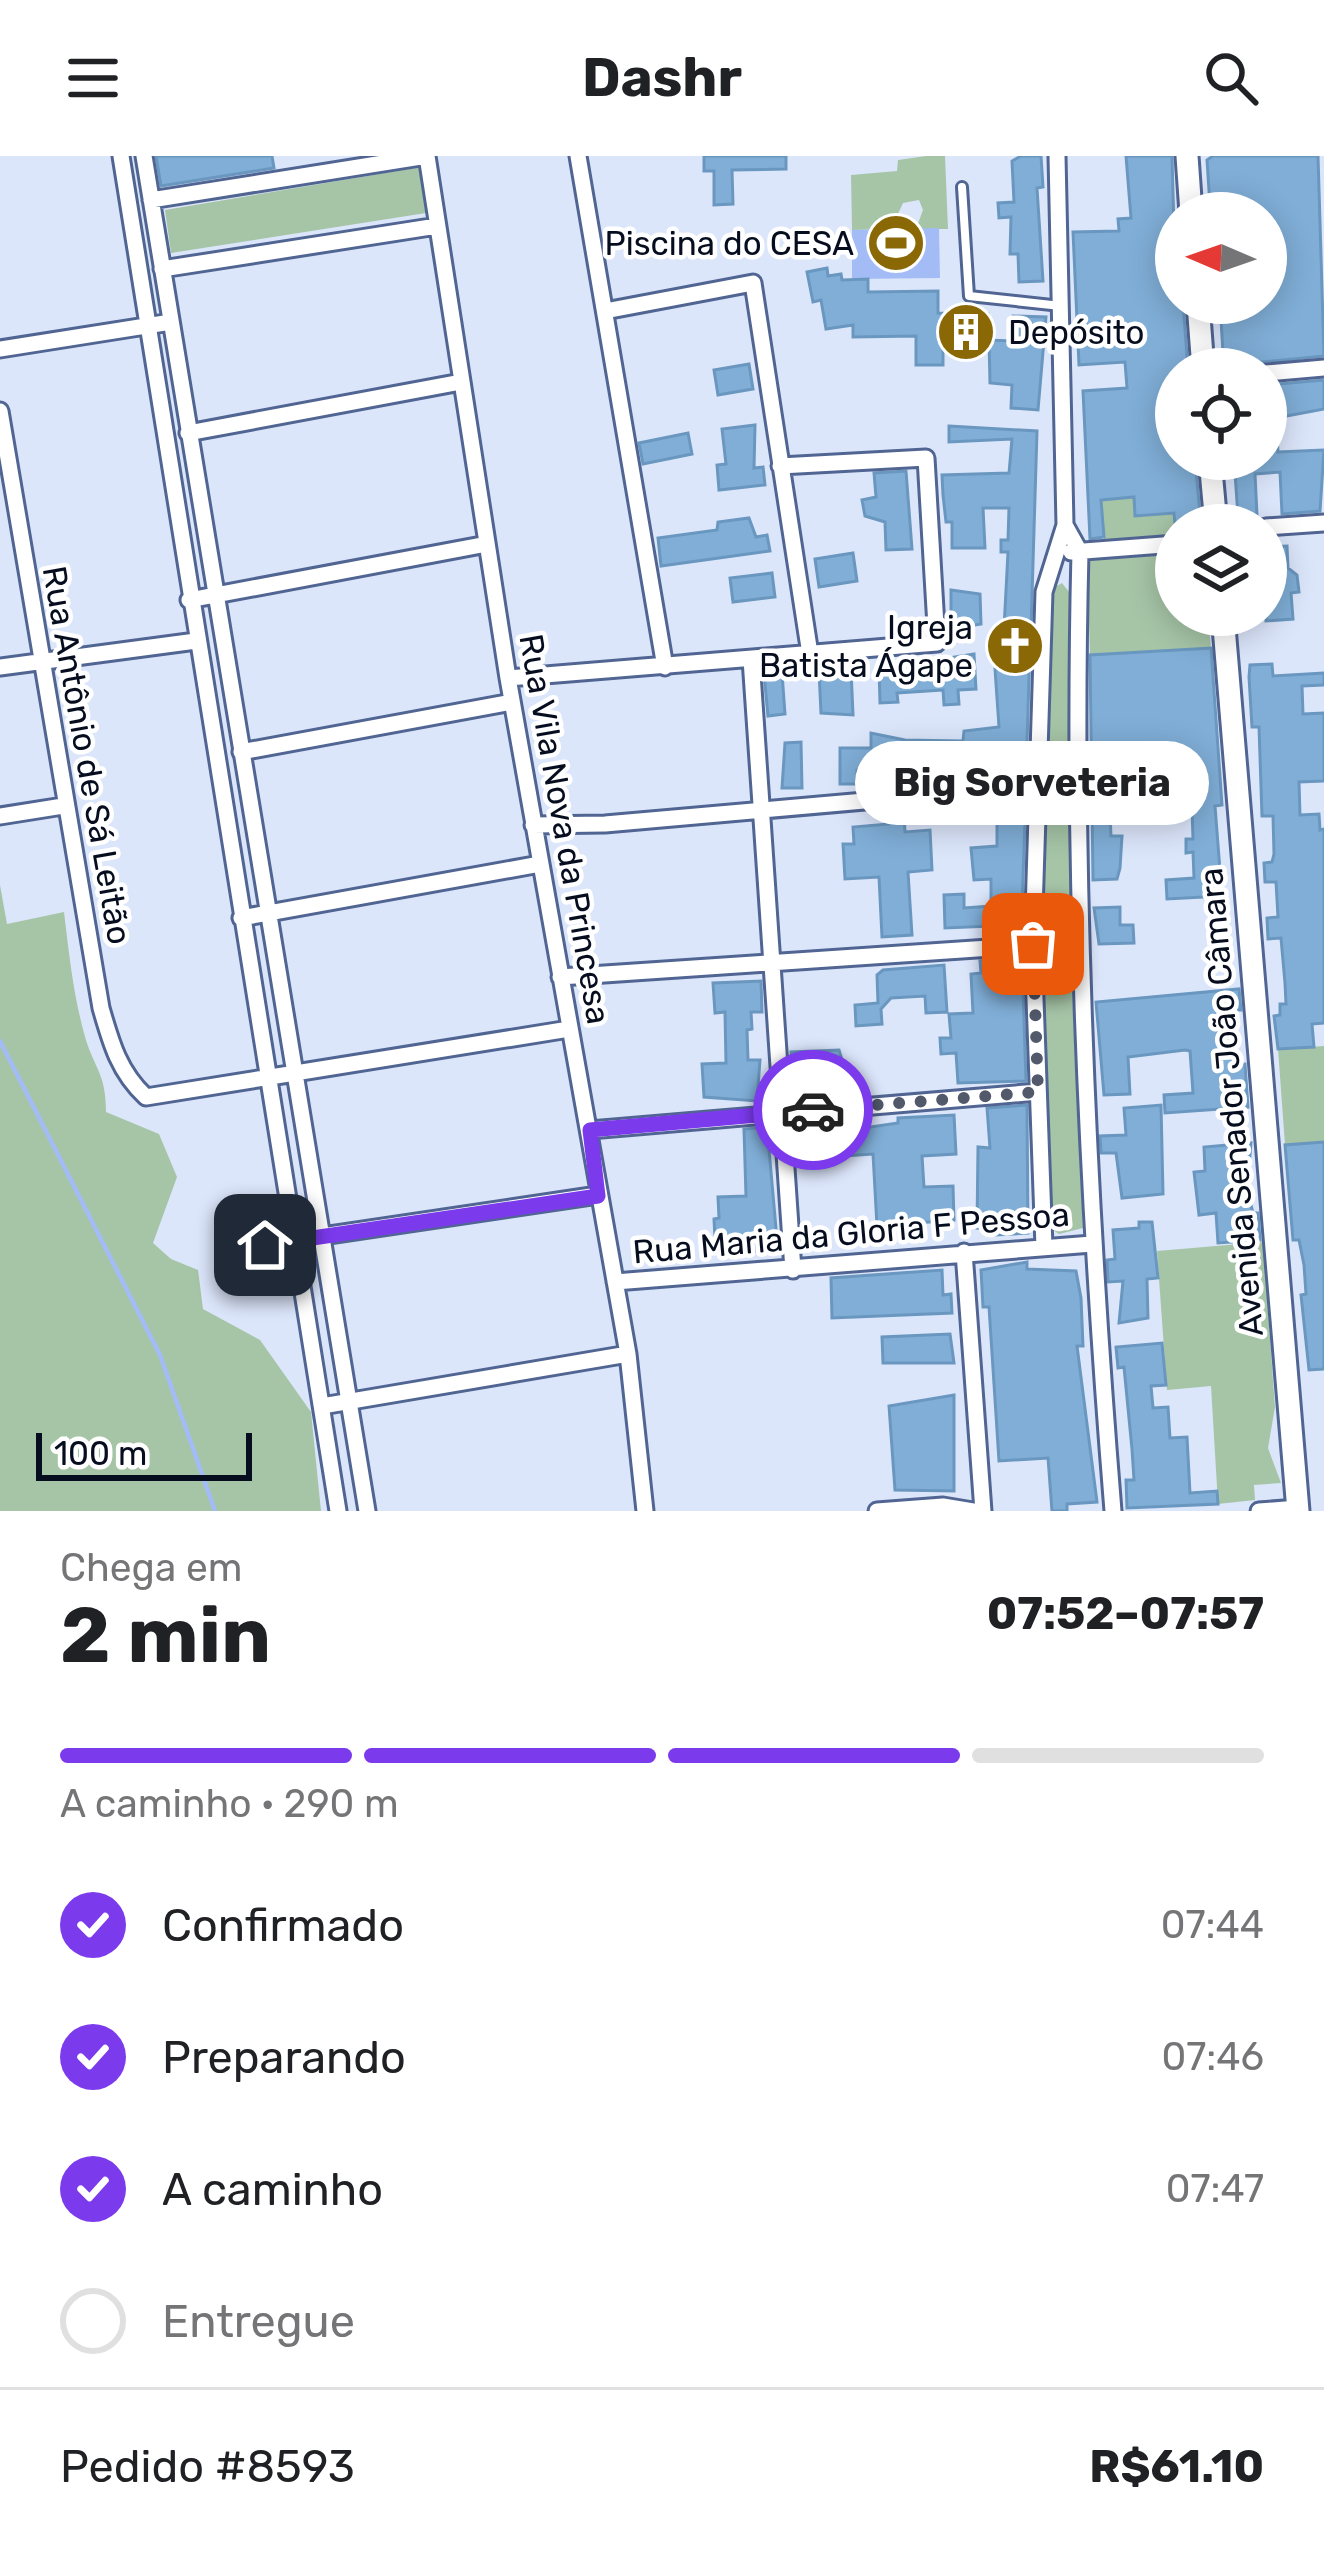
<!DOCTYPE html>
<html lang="pt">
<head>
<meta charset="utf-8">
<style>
	:root { --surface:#fff; --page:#f2f2f2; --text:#202124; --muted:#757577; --line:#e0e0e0; --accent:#7c3aed }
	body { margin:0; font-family:Rubik,sans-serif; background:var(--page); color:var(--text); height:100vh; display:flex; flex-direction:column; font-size:45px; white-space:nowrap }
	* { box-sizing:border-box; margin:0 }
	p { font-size:39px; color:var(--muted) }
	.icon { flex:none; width:66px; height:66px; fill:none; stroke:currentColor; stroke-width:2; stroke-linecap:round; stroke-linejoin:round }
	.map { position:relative; height:1355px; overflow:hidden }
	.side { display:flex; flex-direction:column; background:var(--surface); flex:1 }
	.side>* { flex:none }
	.needle { width:78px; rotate:272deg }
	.tools { position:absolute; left:1155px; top:36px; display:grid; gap:24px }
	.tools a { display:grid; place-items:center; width:132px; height:132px; border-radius:50%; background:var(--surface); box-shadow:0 6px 30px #0003; font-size:60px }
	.scale { position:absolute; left:36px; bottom:30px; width:216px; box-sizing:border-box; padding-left:12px; border:6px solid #060d1e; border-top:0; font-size:33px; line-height:42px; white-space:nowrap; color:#060d1e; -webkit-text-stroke:9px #fff; paint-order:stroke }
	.pin { position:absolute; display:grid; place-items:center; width:102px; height:102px; color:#fff; margin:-51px; border-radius:24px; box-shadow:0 6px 18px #0006 }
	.courier { position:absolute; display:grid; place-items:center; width:120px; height:120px; margin:-60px; border:9px solid #7c3aed; border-radius:50%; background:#fff; color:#222; box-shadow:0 3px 15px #0007 }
	.bubble { position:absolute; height:84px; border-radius:42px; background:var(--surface); box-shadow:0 6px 30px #0003; font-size:39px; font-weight:700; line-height:84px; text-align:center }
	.overview em { font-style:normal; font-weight:700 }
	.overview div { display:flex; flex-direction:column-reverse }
	.overview { display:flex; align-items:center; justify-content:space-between; height:204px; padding:0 60px }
	h1 { font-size:78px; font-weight:700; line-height:90px }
	.bar { display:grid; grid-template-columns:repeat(4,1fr); gap:18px 12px; align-content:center; height:144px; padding:0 60px }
	.bar i { height:15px; border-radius:9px; background:var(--line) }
	.bar .active { background:var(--accent) }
	.bar p { grid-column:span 4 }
	.line { display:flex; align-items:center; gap:30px; padding:0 60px; border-top:3px solid var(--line) }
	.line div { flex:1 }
	ol { padding:0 60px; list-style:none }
	li { display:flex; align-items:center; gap:36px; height:132px }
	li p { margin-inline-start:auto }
	li .icon { padding:12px; border-radius:50%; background:var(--accent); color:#fff; stroke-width:4 }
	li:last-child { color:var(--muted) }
	li i { width:66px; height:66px; border:6px solid var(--line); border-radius:50% }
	header { display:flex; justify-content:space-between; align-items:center; height:156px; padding:0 60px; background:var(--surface); font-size:54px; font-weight:700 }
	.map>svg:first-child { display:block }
</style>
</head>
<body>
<header><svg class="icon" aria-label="menu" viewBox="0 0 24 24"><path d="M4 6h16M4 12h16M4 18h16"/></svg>Dashr<svg class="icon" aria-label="search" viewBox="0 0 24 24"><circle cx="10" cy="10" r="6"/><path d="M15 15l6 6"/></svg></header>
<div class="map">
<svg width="1324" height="1355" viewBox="0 0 1324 1355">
	<rect width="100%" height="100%" fill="#dce6fb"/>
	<!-- green -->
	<path fill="#a6c5a7" d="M926,0H945L948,73H916L923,54L919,44L903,47L891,73L852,74L851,19L897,15L898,4Z
		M421,11L426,57L171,97L165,54Z
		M1134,341L1136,360L1174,356L1176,379L1104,385L1102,363L1089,364L1087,345Z
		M1176,395V459H1208L1211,492L1090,499L1087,405Z
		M1062,427L1073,441L1072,765L1044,767L1049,444L1050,434Z
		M0,729L7,768L64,756C69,797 73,837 84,877C93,912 106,915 106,956L159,978L177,1021L153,1087L171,1103L198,1114L203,1153L260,1184L311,1256L321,1355H0Z
		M1066,804L1071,810L1083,1072L1059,1078L1053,1074L1040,811Z
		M1324,890V986L1285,989L1278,893Z
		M1263,1086L1275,1251L1268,1292L1281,1327L1254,1329L1255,1344L1218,1348L1211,1230L1167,1234L1157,1095Z"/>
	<!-- water -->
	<path fill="#a3bcf6" d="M939,72L940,122L852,123V74Z"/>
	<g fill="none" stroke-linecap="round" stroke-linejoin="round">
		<!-- stream -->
		<path stroke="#a3bcf6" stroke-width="4.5" d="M0,885L160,1199L215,1355"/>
	</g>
	<!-- building -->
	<path fill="#80aed7" stroke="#6a97bf" stroke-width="3" d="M156,0H272L274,12L161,30Z
		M704,0H786V13L732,14L733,48L714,49V15H704Z
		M1021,0H1041L1043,31L1037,32L1043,125L1019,126L1018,98H1010L1011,61L999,62L998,47L1014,46L1012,5Z
		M1126,0H1172L1176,147H1183L1188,213H1176V303H1195L1201,369H1175L1174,357L1135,360L1134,341L1101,344L1104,381L1090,383L1083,235L1127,232L1125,206L1079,209L1073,76L1119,75L1118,63L1131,62Z
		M1213,0H1318L1324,200L1232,209L1231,196L1223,197L1220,147H1266V57H1222V49L1210,50L1207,4Z
		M827,112L828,120L841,118L842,124L868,123V136L938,135V157L988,158V187H943V209H916V180L853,181V169L826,173L821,144L813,146L807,116Z
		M1013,160L1046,161L1038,254L1011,252L1012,229L990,227L989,184L1012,185Z
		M749,208L753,233L718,239L714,214Z
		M1324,224V253L1276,262L1278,296L1324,294L1320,355L1282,358L1280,316L1255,318L1257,359L1238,360L1234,303H1266V229Z
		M755,269L754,312L763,311L765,329L719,334L717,309L726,308L722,273Z
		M949,270L1037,275L1031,473H1004L1008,396H1001V384H1008L1009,352H983L985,392H952V366H946L943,339L942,319L1009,317L1012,283L949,286Z
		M688,277L692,298L643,308L639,287Z
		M906,315L912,393L886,394L885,366L865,360L862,344L876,341L874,317Z
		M749,362L756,381L767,379L770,395L661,410L658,382L717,374L718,366Z
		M1287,390L1288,412L1297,419L1299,436L1291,437L1293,463L1266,465V391Z
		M853,397L857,425L819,431L815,403Z
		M772,417L775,441L733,446L730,422Z
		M951,434L980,438L981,468L951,473Z
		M1030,490L1026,620L986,619V607H960V619L889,623V611H867L857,614V628H840V592H871V577L905,584L963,585L964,575L999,571L995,513H1000L1001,492Z
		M1211,492L1222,649L1215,650L1222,740L1167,743L1166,724L1194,722L1193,696L1186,697V683H1193L1192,652L1110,658L1111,680H1122L1120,712L1117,723L1093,724L1090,499Z
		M974,498L976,533L958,534L959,548L944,549L943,534L897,537L898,546L880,547L879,513Z
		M1272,508L1273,520L1324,517V529L1302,530L1303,558L1324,557V625L1299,626L1300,659L1319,658L1320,674L1324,673V867L1312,868L1314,891L1278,893L1274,860L1280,859V848H1286L1285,827L1281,782L1268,783L1267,762L1278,761L1276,726H1265L1264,707L1272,706L1274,698L1273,660H1262L1259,571H1252L1249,521L1250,509Z
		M851,513L853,559L821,557L819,515Z
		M782,517L785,558L768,560L764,518Z
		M801,586L802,632H782L785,587Z
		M1026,636L1021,778H992V770L945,772L944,739L964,738V752L991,750V723L974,724L971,692L997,690V658L969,655V640Z
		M904,658L905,676L930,674L932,714L908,716L912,779L882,781L879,721L845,723L843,688H854L853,671L889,668L888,659Z
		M1120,751V769H1133L1134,787L1099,788L1094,752Z
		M1022,802L1026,925L958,927L956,897L941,898L940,882H951L949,858L973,857L971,818L981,817L980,805Z
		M944,809L947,856L926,857L925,840L891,842L881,853L882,868L856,870L855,849L878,847L877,819L883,814Z
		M761,825L762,856H751L752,873L747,874L748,904H760L757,945L704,941L702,908L726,907L725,856L715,857L713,827Z
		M1239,833L1241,854H1233L1236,908H1245L1248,951L1165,957L1164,939L1193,937L1190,895L1185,894L1128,901L1130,938L1104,939L1096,846Z
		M839,894L848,923L841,928V940L794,943L791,896Z
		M1027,949L1028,1077L996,1079V1073L977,1072L978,991L990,992L987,952Z
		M1161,949L1163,1038L1122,1042L1116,997H1101L1100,980L1126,979L1124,952Z
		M954,959L956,998L922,1000L924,1031L953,1030L954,1064L877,1070L873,998L845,1000L844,991L806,994L805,982L798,983L797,972L804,970L830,968V977L898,967V962Z
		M767,971L778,1095L748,1096V1088L733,1089V1082L715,1083L714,1063L719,1062L718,1041L746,1040L744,973Z
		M1324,986V1213L1309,1214L1301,1139L1306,1138L1304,1109L1299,1084H1293L1285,989Z
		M1251,987L1247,1034L1253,1057H1258L1260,1084L1218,1087L1216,1057L1199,1059L1194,1016L1205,1015L1204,991Z
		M1139,1066H1152L1158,1122L1147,1123L1148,1162L1119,1167L1123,1125L1108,1126L1107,1104L1115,1103L1113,1074L1139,1072Z
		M1027,1106V1113L1076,1115L1081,1142L1083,1190H1077L1097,1346L1067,1348V1355H1052L1048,1302L999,1305L989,1151H983L981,1114Z
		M942,1114L943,1139L951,1138L952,1157L832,1162L831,1122Z
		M950,1178L954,1207H883L882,1181Z
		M1162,1187L1166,1229L1151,1230L1153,1252L1168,1251L1170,1282L1187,1281L1190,1337L1217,1335L1218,1348L1127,1352L1126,1324H1134L1132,1293L1124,1211L1118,1212L1116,1191Z
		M954,1239V1335L895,1334L889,1250Z"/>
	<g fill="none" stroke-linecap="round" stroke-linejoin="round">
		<defs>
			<path id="lane" d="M962,31L969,140L1061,150"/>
			<path id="street" d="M121,0L338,1355
				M144,0L367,1355
				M427,0L508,522L628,1198L645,1355
				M578,0L665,511
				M151,44L427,0
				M162,113L437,70
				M605,155L753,127L810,498
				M0,193L171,166
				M1266,217L1324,212
				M0,255L101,852C111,887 119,916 146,941L569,873
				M188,277L461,226
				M1065,369L1080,396C1072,716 1087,1036 1113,1355
				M1266,371L1324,367
				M1071,396L1176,388
				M189,444L487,388
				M751,503L793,1114
				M0,511L196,485
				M508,522L937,487L926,302L780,310
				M241,596L512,546
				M0,660L63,650
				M533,669L605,668L955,637
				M241,762L540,708
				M560,821L1079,786
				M590,974L1038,936
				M1044,1091L1033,788L1044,436L1065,369L1057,0
				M234,1093L598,1039
				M964,1096L983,1355
				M615,1126L1092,1088
				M322,1250L628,1198
				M877,1355L943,1350L973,1355
				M1259,1355L1298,1352"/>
			<path id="secondary" d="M1187,0L1191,57
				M1198,147L1203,213
				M1210,303L1216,369
				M1223,459L1298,1355"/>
		</defs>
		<!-- lane casing -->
		<use href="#lane" stroke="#516593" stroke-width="14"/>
		<!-- street casing -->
		<use href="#street" stroke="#516593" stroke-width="21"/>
		<!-- secondary casing -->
		<use href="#secondary" stroke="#516593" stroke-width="27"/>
		<!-- lane -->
		<use href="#lane" stroke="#fff" stroke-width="8"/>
		<!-- street -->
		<use href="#street" stroke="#fff" stroke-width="15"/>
		<!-- secondary -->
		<use href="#secondary" stroke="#fff" stroke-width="21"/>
	</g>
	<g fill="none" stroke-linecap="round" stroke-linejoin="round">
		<!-- done -->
		<path stroke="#51596b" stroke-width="12" stroke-dasharray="0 21.6" d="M813,954L1038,936L1033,788"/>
		<!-- route -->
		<path stroke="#7c3aed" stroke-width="15" d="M265,1089L598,1040L590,974L813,954"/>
	</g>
	<!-- icons -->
	<defs>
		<symbol id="stadium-disc" viewBox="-11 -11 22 22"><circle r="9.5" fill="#8a6806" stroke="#fff"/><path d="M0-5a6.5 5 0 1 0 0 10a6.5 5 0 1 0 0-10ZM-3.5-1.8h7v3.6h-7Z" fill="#fff"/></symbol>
		<symbol id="building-disc" viewBox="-11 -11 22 22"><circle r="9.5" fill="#8a6806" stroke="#fff"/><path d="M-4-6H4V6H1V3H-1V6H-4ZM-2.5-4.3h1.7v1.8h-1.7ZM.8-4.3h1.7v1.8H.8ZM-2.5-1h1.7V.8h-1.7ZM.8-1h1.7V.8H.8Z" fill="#fff"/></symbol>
		<symbol id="church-disc" viewBox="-11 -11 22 22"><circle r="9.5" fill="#8a6806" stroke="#fff"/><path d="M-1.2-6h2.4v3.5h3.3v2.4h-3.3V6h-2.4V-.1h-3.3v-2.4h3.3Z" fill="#fff"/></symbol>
	</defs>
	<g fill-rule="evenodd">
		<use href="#stadium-disc" x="863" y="54" width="66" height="66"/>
		<use href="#building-disc" x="933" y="143" width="66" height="66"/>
		<use href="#church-disc" x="982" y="457" width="66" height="66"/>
	</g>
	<g text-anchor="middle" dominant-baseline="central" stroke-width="9" stroke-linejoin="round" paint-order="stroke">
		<!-- poi labels -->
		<g font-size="33" fill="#060d1e" stroke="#fff" text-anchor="end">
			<text x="854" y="87">Piscina do CESA</text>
			<text x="1008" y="176" text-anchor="start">Depósito</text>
			<text x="973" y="471">Igreja<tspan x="973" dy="38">Batista Ágape</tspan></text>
		</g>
		<!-- street labels -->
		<g font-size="33" fill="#060d1e" stroke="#fff">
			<text transform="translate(87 599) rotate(80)">Rua Antônio de Sá Leitão</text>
			<text transform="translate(565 673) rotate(80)">Rua Vila Nova da Princesa</text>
			<text transform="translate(1231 946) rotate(-95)">Avenida Senador João Câmara</text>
			<text transform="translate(851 1077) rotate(-5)">Rua Maria da Gloria F Pessoa</text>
		</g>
	</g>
</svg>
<div class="tools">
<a><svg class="needle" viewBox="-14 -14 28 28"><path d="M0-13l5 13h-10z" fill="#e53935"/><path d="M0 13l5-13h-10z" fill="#757577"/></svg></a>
<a><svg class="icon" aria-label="locate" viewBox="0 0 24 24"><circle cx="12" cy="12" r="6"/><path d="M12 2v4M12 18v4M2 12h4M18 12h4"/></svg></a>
<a><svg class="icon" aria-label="layers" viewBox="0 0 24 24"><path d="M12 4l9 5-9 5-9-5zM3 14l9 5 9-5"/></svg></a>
</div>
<div class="scale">100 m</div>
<div class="pin" style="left:1033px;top:788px;background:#ea580c"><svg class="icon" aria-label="bag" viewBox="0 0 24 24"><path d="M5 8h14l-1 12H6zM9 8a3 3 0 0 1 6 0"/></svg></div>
<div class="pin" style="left:265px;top:1089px;background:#1f2937"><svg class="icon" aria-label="home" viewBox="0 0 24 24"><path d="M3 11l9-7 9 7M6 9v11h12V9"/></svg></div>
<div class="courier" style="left:813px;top:954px"><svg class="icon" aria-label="car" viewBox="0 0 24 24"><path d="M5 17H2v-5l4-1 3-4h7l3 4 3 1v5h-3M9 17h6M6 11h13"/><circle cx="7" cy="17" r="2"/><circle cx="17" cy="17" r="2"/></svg></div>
<div class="bubble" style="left:855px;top:585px;width:354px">Big Sorveteria</div>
</div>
<section class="side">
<div class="overview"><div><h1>2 min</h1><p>Chega em</p></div><em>07:52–07:57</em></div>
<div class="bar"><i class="active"></i><i class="active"></i><i class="active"></i><i></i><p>A caminho · 290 m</p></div>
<ol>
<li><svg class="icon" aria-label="check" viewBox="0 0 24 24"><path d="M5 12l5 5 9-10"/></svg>Confirmado<p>07:44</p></li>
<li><svg class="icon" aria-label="check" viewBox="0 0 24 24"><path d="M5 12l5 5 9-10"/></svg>Preparando<p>07:46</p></li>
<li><svg class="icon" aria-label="check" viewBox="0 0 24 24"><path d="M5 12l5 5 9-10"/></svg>A caminho<p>07:47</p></li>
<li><i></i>Entregue</li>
</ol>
<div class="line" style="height:156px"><div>Pedido #8593</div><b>R$61.10</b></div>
</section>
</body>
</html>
